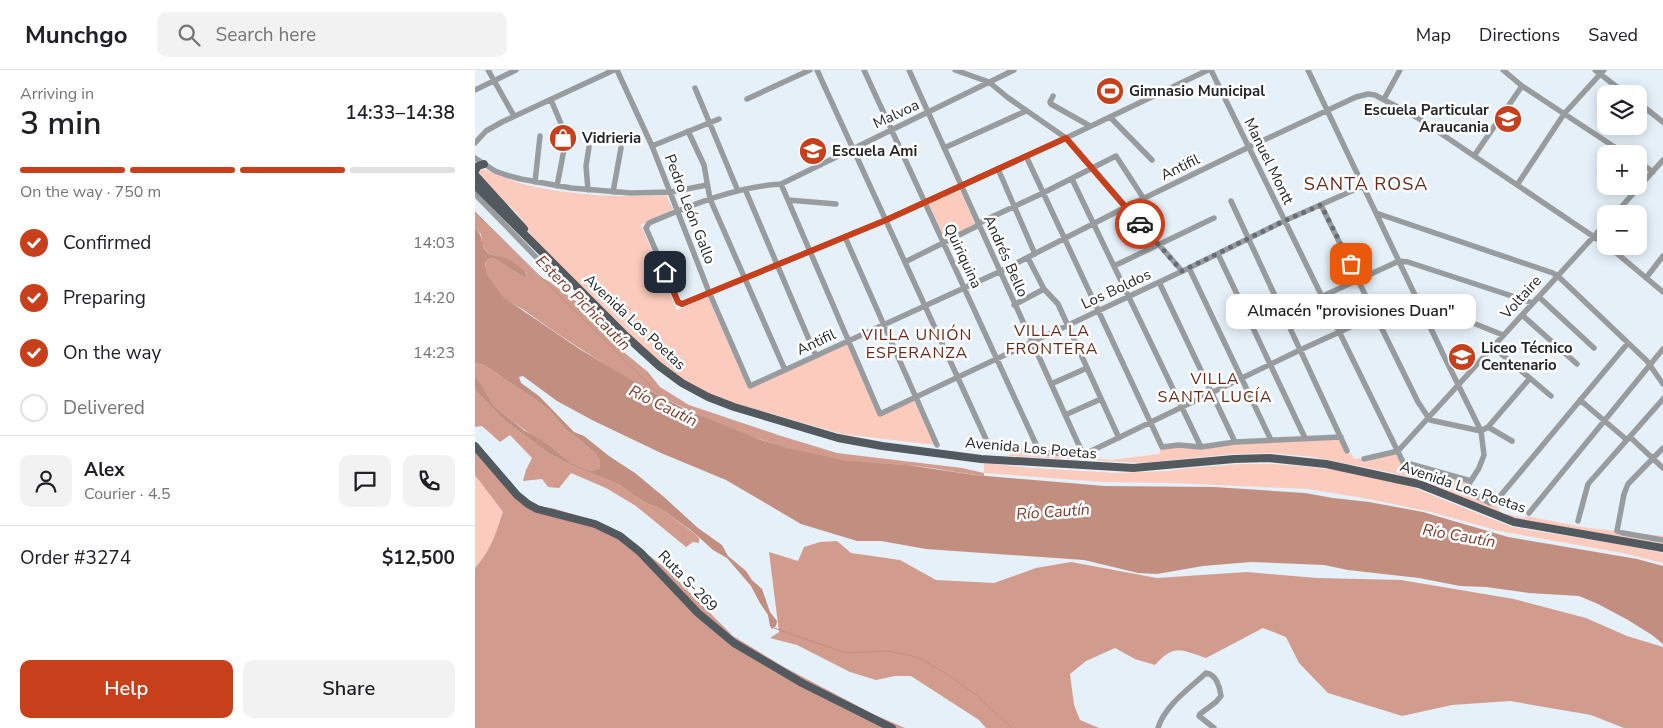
<!DOCTYPE html>
<html lang="en">
<head>
<meta charset="utf-8">
<style>
	:root { --surface:#fff; --page:#f2f2f2; --text:#202124; --muted:#757577; --line:#e0e0e0; --accent:#c83f1b }
	body { margin:0; font-family:"Nunito Sans",sans-serif; background:var(--page); color:var(--text); height:100vh; display:flex; flex-direction:column; font-size:19px; white-space:nowrap }
	* { box-sizing:border-box; margin:0 }
	p { font-size:16px; color:var(--muted) }
	.icon { flex:none; width:28px; height:28px; fill:none; stroke:currentColor; stroke-width:2; stroke-linecap:round; stroke-linejoin:round }
	.map { position:relative; flex:1; overflow:hidden }
	.panel { display:flex; flex-direction:column; background:var(--surface); width:475px }
	.panel>* { flex:none }
	.controls { position:absolute; left:1122px; top:15px; display:grid; gap:10px }
	.controls a { display:grid; place-items:center; width:50px; height:50px; border-radius:10px; background:var(--surface); box-shadow:0 2px 12px #0003; font-size:25px }
	.pin { position:absolute; display:grid; place-items:center; width:42px; height:42px; color:#fff; margin:-21px; border-radius:10px; box-shadow:0 2px 8px #0006 }
	.courier { position:absolute; display:grid; place-items:center; width:50px; height:50px; margin:-25px; border:4px solid #c83f1b; border-radius:50%; background:#fff; color:#222; box-shadow:0 1px 6px #0007 }
	.bubble { position:absolute; height:35px; border-radius:10px; background:var(--surface); box-shadow:0 2px 12px #0003; font-size:16px; font-weight:600; line-height:35px; text-align:center }
	.head em { font-style:normal; font-weight:600 }
	.head div { display:flex; flex-direction:column-reverse }
	.head { display:flex; align-items:center; justify-content:space-between; height:85px; padding:0 20px }
	h1 { font-size:32px; font-weight:600; line-height:38px }
	.bar { display:grid; grid-template-columns:repeat(4,1fr); gap:8px 5px; align-content:center; height:60px; padding:0 20px }
	.bar i { height:6px; border-radius:4px; background:var(--line) }
	.bar .current { background:var(--accent) }
	.bar p { grid-column:span 4 }
	.line { display:flex; align-items:center; gap:12px; padding:0 20px; border-top:1px solid var(--line) }
	.line div { flex:1 }
	.round { display:grid; place-items:center; flex:none; width:52px; height:52px; border-radius:10px; background:var(--page) }
	ol { padding:0 20px; list-style:none }
	li { display:flex; align-items:center; gap:15px; height:55px }
	li p { margin-inline-start:auto }
	li .icon { padding:5px; border-radius:50%; background:var(--accent); color:#fff; stroke-width:4 }
	li:last-child { color:var(--muted) }
	li i { width:28px; height:28px; border:2px solid var(--line); border-radius:50% }
	.button { display:flex; gap:10px; margin-top:auto; padding:10px 20px }
	.button a { flex:1; height:58px; border-radius:10px; background:var(--accent); color:#fff; font-size:20px; font-weight:600; line-height:58px; text-align:center }
	.button a+a { background:var(--page); color:var(--text) }
	header { display:flex; align-items:center; gap:30px; box-sizing:border-box; height:70px; padding:0 25px; background:var(--surface); border-bottom:1px solid var(--line) }
	header strong { font-size:24px }
	nav { display:flex; gap:28px; margin-inline-start:auto; font-size:18px }
	.search { width:350px; height:45px; background:var(--page); display:flex; align-items:center; gap:12px; box-sizing:border-box; padding:0 18px; border-radius:10px; color:var(--muted); font-size:19px }
	main { display:flex; flex:1; min-height:0 }
	.map>svg:first-child { display:block }
</style>
</head>
<body>
<header>
<strong>Munchgo</strong>
<div class="search"><svg class="icon" aria-label="search" viewBox="0 0 24 24"><circle cx="10" cy="10" r="6"/><path d="M15 15l6 6"/></svg>Search here</div>
<nav><a>Map</a><a>Directions</a><a>Saved</a></nav>
</header>
<main>
<section class="panel">
<div class="head"><div><h1>3 min</h1><p>Arriving in</p></div><em>14:33–14:38</em></div>
<div class="bar"><i class="current"></i><i class="current"></i><i class="current"></i><i></i><p>On the way · 750 m</p></div>
<ol>
<li><svg class="icon" aria-label="check" viewBox="0 0 24 24"><path d="M5 12l5 5 9-10"/></svg>Confirmed<p>14:03</p></li>
<li><svg class="icon" aria-label="check" viewBox="0 0 24 24"><path d="M5 12l5 5 9-10"/></svg>Preparing<p>14:20</p></li>
<li><svg class="icon" aria-label="check" viewBox="0 0 24 24"><path d="M5 12l5 5 9-10"/></svg>On the way<p>14:23</p></li>
<li><i></i>Delivered</li>
</ol>
<div class="line" style="height:90px"><a class="round"><svg class="icon" aria-label="person" viewBox="0 0 24 24"><circle cx="12" cy="8" r="4"/><path d="M4 21q1-7 8-7t8 7"/></svg></a><div><b>Alex</b><p>Courier · 4.5</p></div><a class="round"><svg class="icon" aria-label="chat" viewBox="0 0 24 24"><path d="M4 5h16v11H9l-5 4z"/></svg></a><a class="round"><svg class="icon" aria-label="phone" viewBox="0 0 24 24"><path d="M5 4h4l2 5-3 2q2 4 5 5l2-3 5 2v4C11 20 4 13 5 4z"/></svg></a></div>
<div class="line" style="height:65px"><div>Order #3274</div><b>$12,500</b></div>
<div class="button"><a>Help</a><a>Share</a></div>
</section>
<div class="map">
<svg width="1188" height="658" viewBox="0 0 1188 658">
	<rect width="100%" height="100%" fill="#e5f0f8"/>
	<!-- green -->
	<path fill="#fbcbbe" d="M8,99C21,104 34,110 48,114C93,125 144,128 191,125L198,139L166,155L202,240L233,227L273,318L372,274L405,346L438,329L460,375L367,364L266,335H259L234,324L206,309L160,272L60,171L44,146L4,104L5,101Z
		M485,120L501,155L470,169L454,134Z
		M831,370H866L872,385L876,383L879,389L885,388L887,393L919,384L923,387L927,394L996,412L993,419L1018,431L1028,445L1033,444L1048,448L1051,446L1113,458L1188,466V474L1030,447L950,412L918,403L838,387L797,383L758,384L667,393L534,386L540,378H554L568,382L598,376L602,383L613,385L614,387L635,390L685,384V379Z
		M509,393L558,398L642,403L692,401L714,398L765,394H798L836,397L890,404L922,411L1037,457L1154,476L1188,483V493L1148,483L1024,461L956,442L894,429L833,419L699,413L628,412L509,403Z
		M0,405L28,442C21,463 15,482 0,498Z"/>
	<!-- forest -->
	<path fill="#d19b8e" d="M0,142L64,206L75,212L118,244L123,250L134,270L173,302L185,317L214,335L303,365L362,383L487,398L509,403V406C483,403 457,397 430,395C408,393 384,394 362,390C247,368 146,309 53,243C47,238 39,235 33,231C22,224 5,204 12,190L16,188L20,189L50,208L52,204L36,191L15,184L11,181L7,174L6,164L0,158Z
		M0,293L9,295L58,328L75,341L91,360L102,368L120,383L125,391V398L116,401L96,393L73,374L59,367L30,345L19,336L5,314L0,305Z
		M0,320L29,350L73,383L96,395L145,415L158,425L173,434L186,439L219,463L224,468V473L218,472L211,477L161,436L131,418L96,403L84,418L73,417L67,409L48,411L51,400L57,388L35,365L25,372L7,356L0,357Z
		M0,381L58,437L77,438L106,447L158,473L189,497L258,566L309,597L398,644L430,658H0V498C15,482 21,463 28,442L0,405Z
		M362,471L376,483L425,490L461,510L519,513L561,498L596,492L682,508L772,502L842,508L926,510L1039,529L1111,548L1152,566L1188,577V658H1149L1116,645L1035,631L977,635L927,646L853,623L824,593L811,567L788,558L731,588C706,580 700,573 680,595L660,589L640,578L611,591L595,604L599,635L605,650L624,658H511L504,650L436,606H420L401,610L375,602L322,575L295,568L304,562L294,482L323,491L329,477L345,472Z"/>
	<!-- water -->
	<path fill="#c28e80" d="M0,158C10,167 4,174 12,182C16,185 21,186 27,187C37,190 46,197 52,205L50,208L20,189L16,188L12,190L10,194L12,205L28,227L106,280L174,320L212,340L286,370L313,378L371,391L432,395L500,405L630,416L739,417L830,423L858,428L894,432L948,442L1033,467L1162,489L1188,496V574L1177,565L1153,550L1123,534L1104,526L1054,523L1011,517L985,516L944,508L873,500L849,495L776,492L728,496L682,504L663,503L609,490L451,479L406,471H382L326,454L251,410L186,383L117,350L82,331L48,306L44,307L46,313L64,326L99,362L109,366L134,386L160,403L189,427L223,458L247,475L253,486L271,501L277,510L287,519L295,542L302,551L301,556L297,559L295,556L293,545L285,533L276,516L252,488L238,480L217,461L186,439L173,434L158,425L145,415L96,395L73,383L29,350L0,320V305L19,336L50,361L73,374L96,393L116,401L125,398V391L120,383L102,368L91,360L75,341L58,328L9,295L0,293Z"/>
	<g fill="none" stroke-linecap="round" stroke-linejoin="round">
		<!-- stream -->
		<path stroke="#c28e80" stroke-width="1" d="M0,142L188,328
			M299,558L371,583L413,581L442,587L472,604L501,625L537,658"/>
		<!-- minor -->
		<path stroke="#989c9f" stroke-width="5.5" d="M13,0L39,46
			M142,0L177,76L234,222L275,316L524,202L651,137L774,77L881,27L893,24L900,25L943,48L1131,175
			M342,0L515,378
			M389,0L565,383H612L825,280L941,227
			M434,0L607,382
			M480,0L514,12L532,27L591,68L707,201
			M539,0L306,114C260,117 216,135 174,153L171,158L203,232L207,234L411,150L591,68L733,0
			M736,0L928,392L996,411
			M833,0L968,284L1006,361L1009,385L1004,398L994,414V418L998,424L1015,433L1021,431L1153,273
			M1028,0L1047,16L1150,84
			M1120,0L1151,24
			M220,18L263,121
			M0,20L41,0
			M578,26L575,32L576,34L615,56
			M272,29L335,0
			M909,29L925,0
			M76,30L90,63L91,69L82,116
			M1164,33L1188,52
			M635,47L677,90
			M213,61L229,95L235,129L310,300
			M0,73L11,61L27,52L139,0
			M177,76L244,49
			M469,78L551,41
			M551,86L687,377L704,375L726,377L760,372L866,367
			M999,86L1047,16
			M0,88L20,101L31,105L46,109L96,118L156,123L196,122L232,115
			M1164,92L1178,102
			M523,99L560,184
			M597,109L726,377
			M60,112L65,66
			M306,114L405,344L714,198L809,151L888,116
			M1042,115L1089,44L1129,0
			M270,119L341,286
			M113,120L111,96L114,77
			M138,122L146,78
			M0,124L90,217
			M313,130L361,134
			M756,131L872,381
			M846,135L943,332L955,350L1006,361L1013,357L1055,308
			M901,143L1078,203L1086,209L1172,291L1188,314
			M1140,144L1188,90
			M370,167L462,375
			M1133,176L1188,222
			M743,184L830,368
			M553,188L569,219L583,234L644,368
			M430,192L500,157L508,151L568,123L641,86L669,129
			M639,196L739,148
			M714,198L796,370
			M1171,208L1188,186
			M684,212L760,372
			M1064,227L1119,278
			M943,231L1028,265
			M539,235L569,219
			M809,244L924,191L933,192L1058,233
			M1047,245L1102,294
			M1018,277L1076,326
			M576,314L612,298
			M1105,330L1152,370
			M590,345L626,329
			M1013,357L1037,371
			M1155,367L1188,398
			M1188,378L1153,414L1149,424L1142,461L1148,463L1188,470
			M889,389L923,381L1131,153
			M1054,443L1188,279
			M1103,451L1113,414L1188,329
			M683,658C690,635 714,619 731,603C741,604 745,617 746,626L741,632L725,644L724,646L739,658"/>
		<!-- major -->
		<path stroke="#52595f" stroke-width="8" d="M0,101L3,96L9,94
			M0,105L49,159
			M0,115L152,267L184,296L207,313L233,327L259,337L363,368L407,376L506,389L658,398L759,389L794,388L851,394L944,414L1039,452L1188,478
			M0,376L42,425L53,434L62,439L120,454L145,466L165,482L223,543L259,573L327,613L417,658"/>
	</g>
	<g fill="none" stroke-linecap="round" stroke-linejoin="round">
		<!-- done -->
		<path stroke="#676d72" stroke-width="5" stroke-dasharray="0 9" d="M665,154L707,201L809,151L846,135L876,194"/>
		<!-- route -->
		<path stroke="#c83f1b" stroke-width="6" d="M190,202L203,232L207,234L411,150L591,68L665,154"/>
	</g>
	<!-- icons -->
	<defs>
		<symbol id="stadium-disc" viewBox="-11 -11 22 22"><circle r="9.5" fill="#c83f1b" stroke="#fff"/><path d="M0-5a6.5 5 0 1 0 0 10a6.5 5 0 1 0 0-10ZM-3.5-1.8h7v3.6h-7Z" fill="#fff"/></symbol>
		<symbol id="school-disc" viewBox="-11 -11 22 22"><circle r="9.5" fill="#c83f1b" stroke="#fff"/><path d="M0-5L7-2L0 1L-7-2ZM-4 1L0 2.5L4 1V4Q0 6-4 4Z" fill="#fff"/></symbol>
		<symbol id="shop-disc" viewBox="-11 -11 22 22"><circle r="9.5" fill="#c83f1b" stroke="#fff"/><path d="M-5-2.5h2.3a2.7 3.5 0 0 1 5.4 0H5L5.5 6h-11ZM-1.5-2.5h3a1.5 2.3 0 0 0-3 0Z" fill="#fff"/></symbol>
	</defs>
	<g fill-rule="evenodd">
		<use href="#stadium-disc" x="619" y="5" width="32" height="32"/>
		<use href="#school-disc" x="1017" y="33" width="32" height="32"/>
		<use href="#shop-disc" x="72" y="52" width="32" height="32"/>
		<use href="#school-disc" x="322" y="65" width="32" height="32"/>
		<use href="#school-disc" x="971" y="271" width="32" height="32"/>
	</g>
	<g text-anchor="middle" dominant-baseline="central" stroke-width="5" stroke-linejoin="round" paint-order="stroke">
		<!-- poi labels -->
		<g font-size="15" font-weight="bold" fill="#23272a" stroke="#fff" text-anchor="start">
			<text x="654" y="21">Gimnasio Municipal</text>
			<text x="1014" y="40" text-anchor="end">Escuela Particular<tspan x="1014" dy="17">Araucania</tspan></text>
			<text x="107" y="68">Vidrieria</text>
			<text x="357" y="81">Escuela Ami</text>
			<text x="1006" y="278">Liceo Técnico<tspan x="1006" dy="17">Centenario</tspan></text>
		</g>
		<!-- street labels -->
		<g font-size="15" fill="#23272a" stroke="#fff">
			<text transform="translate(421 44) rotate(-25)">Malvoa</text>
			<text transform="translate(794 91) rotate(64)">Manuel Montt</text>
			<text transform="translate(705 97) rotate(-26)">Antifil</text>
			<text transform="translate(215 139) rotate(69)">Pedro León Gallo</text>
			<text transform="translate(488 186) rotate(65)">Quiriquina</text>
			<text transform="translate(531 186) rotate(66)">Andrés Bello</text>
			<text transform="translate(641 219) rotate(-25)">Los Boldos</text>
			<text transform="translate(1046 227) rotate(-48)">Voltaire</text>
			<text transform="translate(160 252) rotate(43)">Avenida Los Poetas</text>
			<text transform="translate(341 272) rotate(-25)">Antifil</text>
			<text transform="translate(556 378) rotate(5)">Avenida Los Poetas</text>
			<text transform="translate(988 417) rotate(19)">Avenida Los Poetas</text>
			<text transform="translate(213 511) rotate(46)">Ruta S-269</text>
		</g>
		<!-- water labels -->
		<g font-size="16" font-style="italic" fill="#7f3c2b" stroke="#fff">
			<text transform="translate(108 233) rotate(45)">Estero Pichicautín</text>
			<text transform="translate(188 336) rotate(26)">Río Cautín</text>
			<text transform="translate(578 442) rotate(-4)">Río Cautín</text>
			<text transform="translate(984 466) rotate(10)">Río Cautín</text>
		</g>
		<!-- neighbourhood labels -->
		<g font-size="16" letter-spacing="1" fill="#6a2716" stroke="#fff">
			<text x="577" y="261">VILLA LA<tspan x="577" dy="18">FRONTERA</tspan></text>
			<text x="442" y="265">VILLA UNIÓN<tspan x="442" dy="18">ESPERANZA</tspan></text>
			<text x="740" y="309">VILLA<tspan x="740" dy="18">SANTA LUCÍA</tspan></text>
		</g>
		<!-- quarter labels -->
		<g font-size="18" letter-spacing="1" fill="#6a2716" stroke="#fff">
			<text x="891" y="114">SANTA ROSA</text>
		</g>
	</g>
</svg>
<div class="controls">
<a><svg class="icon" aria-label="layers" viewBox="0 0 24 24"><path d="M12 4l9 5-9 5-9-5zM3 14l9 5 9-5"/></svg></a>
<a>+</a>
<a>−</a>
</div>
<div class="pin" style="left:876px;top:194px;background:#ea580c"><svg class="icon" aria-label="bag" viewBox="0 0 24 24"><path d="M5 8h14l-1 12H6zM9 8a3 3 0 0 1 6 0"/></svg></div>
<div class="pin" style="left:190px;top:202px;background:#1f2937"><svg class="icon" aria-label="home" viewBox="0 0 24 24"><path d="M3 11l9-7 9 7M6 9v11h12V9"/></svg></div>
<div class="courier" style="left:665px;top:154px"><svg class="icon" aria-label="car" viewBox="0 0 24 24"><path d="M5 17H2v-5l4-1 3-4h7l3 4 3 1v5h-3M9 17h6M6 11h13"/><circle cx="7" cy="17" r="2"/><circle cx="17" cy="17" r="2"/></svg></div>
<div class="bubble" style="left:751px;top:224px;width:250px">Almacén &quot;provisiones Duan&quot;</div>
</div>
</main>
</body>
</html>
